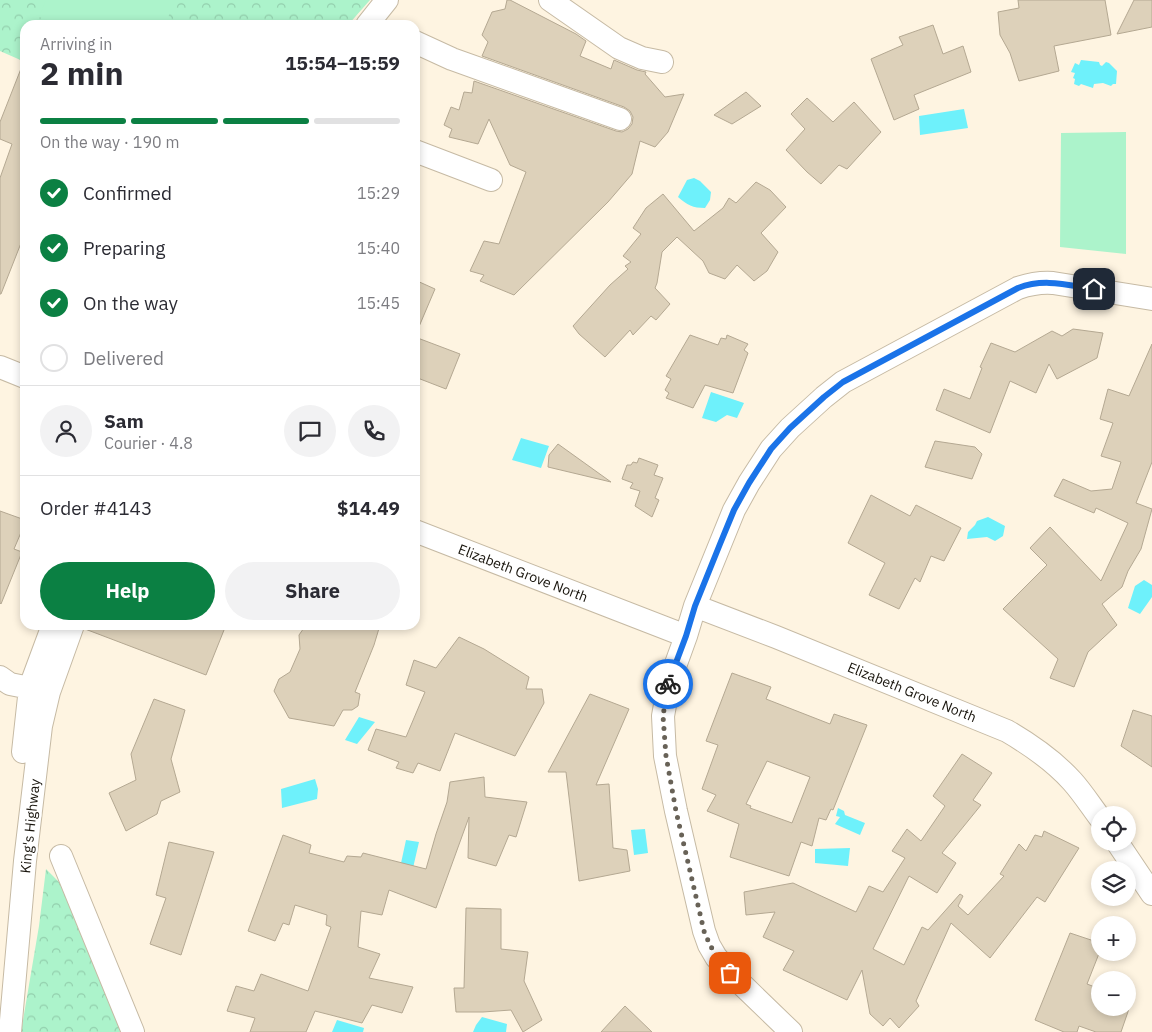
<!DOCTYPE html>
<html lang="en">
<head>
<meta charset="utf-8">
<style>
	:root { --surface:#fff; --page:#f2f2f3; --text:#2b2b33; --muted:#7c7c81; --line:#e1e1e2; --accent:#0b8043 }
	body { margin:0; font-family:"IBM Plex Sans",sans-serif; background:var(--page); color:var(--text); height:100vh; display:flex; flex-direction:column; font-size:19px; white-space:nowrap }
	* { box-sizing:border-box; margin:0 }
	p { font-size:16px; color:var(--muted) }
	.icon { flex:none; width:28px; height:28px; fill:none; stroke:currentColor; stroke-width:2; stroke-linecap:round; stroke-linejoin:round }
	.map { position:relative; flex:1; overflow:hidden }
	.drawer { position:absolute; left:20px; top:20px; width:400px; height:610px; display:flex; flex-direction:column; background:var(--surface); border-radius:15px; box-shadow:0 2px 8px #0003 }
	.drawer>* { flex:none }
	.fabs { position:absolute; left:1091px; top:806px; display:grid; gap:10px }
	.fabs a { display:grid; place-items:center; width:45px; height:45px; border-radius:50%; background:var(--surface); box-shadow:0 2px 8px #0003; font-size:25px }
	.pin { position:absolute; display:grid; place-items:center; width:42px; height:42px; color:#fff; margin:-21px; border-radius:10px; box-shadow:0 2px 8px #0006 }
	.courier { position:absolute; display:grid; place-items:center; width:50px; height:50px; margin:-25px; border:4px solid #1a73e8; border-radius:50%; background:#fff; color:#222; box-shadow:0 1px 6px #0007 }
	.overview em { font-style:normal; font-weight:700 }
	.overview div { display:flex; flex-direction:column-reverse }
	.overview { display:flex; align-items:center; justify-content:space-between; height:85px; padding:0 20px }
	h1 { font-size:32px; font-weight:700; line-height:38px }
	.bar { display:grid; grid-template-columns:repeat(4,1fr); gap:8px 5px; align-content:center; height:60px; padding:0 20px }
	.bar i { height:6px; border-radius:4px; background:var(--line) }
	.bar .active { background:var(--accent) }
	.bar p { grid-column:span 4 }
	.line { display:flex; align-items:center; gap:12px; padding:0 20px; border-top:1px solid var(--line) }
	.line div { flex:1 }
	.round { display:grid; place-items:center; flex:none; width:52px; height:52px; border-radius:26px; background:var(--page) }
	ol { padding:0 20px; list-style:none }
	li { display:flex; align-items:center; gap:15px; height:55px }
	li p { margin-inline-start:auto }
	li .icon { padding:5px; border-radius:50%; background:var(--accent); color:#fff; stroke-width:4 }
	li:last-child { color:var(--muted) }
	li i { width:28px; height:28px; border:2px solid var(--line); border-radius:50% }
	.cta { display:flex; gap:10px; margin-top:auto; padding:10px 20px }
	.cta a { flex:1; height:58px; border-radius:30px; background:var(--accent); color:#fff; font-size:20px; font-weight:700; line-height:58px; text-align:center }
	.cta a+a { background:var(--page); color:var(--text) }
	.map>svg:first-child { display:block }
</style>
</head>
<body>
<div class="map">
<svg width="1152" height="1032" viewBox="0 0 1152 1032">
	<defs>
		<pattern id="park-crowns" width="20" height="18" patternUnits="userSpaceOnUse" patternTransform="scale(1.25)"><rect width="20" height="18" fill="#acf3cb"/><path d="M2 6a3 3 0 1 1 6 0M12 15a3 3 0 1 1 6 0" fill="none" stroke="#93cfad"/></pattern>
	</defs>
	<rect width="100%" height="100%" fill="#fef4e1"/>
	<!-- park -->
	<path fill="url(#park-crowns)" d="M0,0H370L348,25H25V62L0,51Z
		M46,869L59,882L95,953L128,1032H21L39,926Z"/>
	<!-- pitch -->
	<path fill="#acf3cb" d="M46,0H175L165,25H60L39,17Z
		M1126,132V254L1060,247L1061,133Z"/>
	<!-- water -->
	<path fill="#6ef1fb" d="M1081,60L1099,62L1100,65L1102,66L1106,62L1109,63L1117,71L1116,84H1113L1111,86L1103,83L1094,84L1093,88L1081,84L1079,86L1074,84L1075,79L1073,78L1075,73L1071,72L1075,63L1079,65Z
		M964,109L968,128L920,135L919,116Z
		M694,178L700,181L711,192L710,200L705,208C693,208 687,205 678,197L687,180Z
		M711,392L744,403L737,418L727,415L716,422L702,418Z
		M521,438L549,446L541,468L512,460Z
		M988,517L1005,526L1003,536L995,541L987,537L967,539L968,532L975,525L977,521Z
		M1144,580L1152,585V597L1140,614L1128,608L1135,586Z
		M359,717L375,722L357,744L345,740Z
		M315,779L318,789L317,799L282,808L281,789Z
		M838,808L844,811L845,815L865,823L860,835L835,824L840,817L836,816Z
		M645,829L648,853L634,855L631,830Z
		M406,840L419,842L410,881L398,877Z
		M850,848L848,866L815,863V849Z
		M482,1017L507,1024L506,1032H473L476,1025Z
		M337,1020L364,1028L363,1032H332Z"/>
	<!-- building -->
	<path fill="#ddd1ba" stroke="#b4a892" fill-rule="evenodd" d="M507,0H510L576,34L586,41L580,56L611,69L614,60L637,70L646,72L645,74L665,97L684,94L668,132L655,147L640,141L632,174L608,202L514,295L480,281L484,275L470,271L484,241L499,244L526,172L510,165L489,119L478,144L449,137L452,129L444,125L451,107L459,110L464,92L472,93L474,81L616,131L622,132L628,129L632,124L633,117L630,111L624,107L482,56L488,42L482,35L492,12L505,9Z
		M1018,0H1105L1111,35L1054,46L1059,71L1019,81L1010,53L1000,35L998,12L1019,8Z
		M1134,0H1152V27L1117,34Z
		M933,25L943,54L963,46L971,72L914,95L919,109L894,120L871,59L903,45L899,37Z
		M24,61H25V233L1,294H0V178L12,144L0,139V122Z
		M746,92L761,106L732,124L714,115Z
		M807,98L833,122L854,102L881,132L847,169L839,165L821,184L807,172L786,150L805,129L791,114Z
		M756,182L770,190L786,207L761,233L778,252L767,271L754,281L737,265L725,279L709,273L703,261L677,237L662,252L657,283L655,288L670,304L656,320L651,316L633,335L630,330L605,357L579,334L573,326L610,285L628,269L625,266L631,262L623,256L641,234L633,228L646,208L663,194L694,231L723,208L729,198L736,203Z
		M415,280L435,289L415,336Z
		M1073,329L1103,333L1097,358L1057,379L1049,364L1036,393L1010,381L990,433L936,410L944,389L970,399L982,368L980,367L991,343L1015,352L1052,331L1062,336Z
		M690,335L718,345L721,338L726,339L727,335L748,344L744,350L748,353L733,393L705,385L693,408L666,398L669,393L665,390L671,379L666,376Z
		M415,337L460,354L446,389L415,377Z
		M1152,344V462L1136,503L1152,509L1141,549L1128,571L1122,587L1102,604L1117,625L1088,652L1074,687L1050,678L1058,659L1003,609L1047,565L1030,548L1050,527L1101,581L1128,523L1096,508L1094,513L1054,496L1063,479L1091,491L1112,489L1121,462L1101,456L1113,423L1100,419L1108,389L1129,396Z
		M935,441L975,447L982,454L972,479L925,467Z
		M558,444L611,482L548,467L549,455Z
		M639,458L658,465L654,475L663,478L655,498L659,500L652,517L635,506L640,491L630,488L633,483L622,479L627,465H631L633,462L637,463Z
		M871,495L910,516L916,505L961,528L944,561L931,556L920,582L915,578L899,609L869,595L885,563L848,543Z
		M0,511L25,520V523L14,549L22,552L1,604L0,603Z
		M86,625H226L206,675L85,629Z
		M306,625H380L374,645L355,692L360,694L358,706L352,710H343L334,726L289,718L274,691L279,679L290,672L300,649L299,635Z
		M459,637L484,649L529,677L526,689H542L544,703L515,756L455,733L440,771L418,763L413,773L396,768L399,762L368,750L376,729L406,737L425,692L406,685L414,660L436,668Z
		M732,673L771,687L766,699L830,724L834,714L867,725L833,810L831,809L826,820L819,818L812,846L801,842L789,876L730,857L739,824L707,811L716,795L702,789L718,745L706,741ZM767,761L810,777L792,823L750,808L751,806L746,804Z
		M590,694L629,709L596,785L609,784L613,848L627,850L630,871L579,881L566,772H548Z
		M154,699L185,710L171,759L180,792L161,801L157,814L126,831L109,793L136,780L131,754Z
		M1133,710L1152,716V767L1121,746Z
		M962,754L992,773L973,800L981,805L942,853L956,863L937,893L909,876L873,949L904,965L922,927L928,930L960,894L963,896L958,906L968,915L1004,876L1000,874L1019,844L1026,851L1035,835L1042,837L1044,831L1079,848L1045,902L1037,897L990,958L951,923L916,1001L919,1006L899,1028L890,1018L883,1026L870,1014L862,970L847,1000L783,970L794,951L763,937L775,912L746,915L744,892L793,883L856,912L869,886L883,892L905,858L892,851L907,829L921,841L945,806L933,796Z
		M484,777L485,797L527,802L516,837L509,835L496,866L468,858L469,817L436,908L389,890L382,915L361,911L358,947L380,954L369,978L413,987L402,1013L372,1005L362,1023L315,1011L306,1032H250L255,1018L227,1011L236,986L254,991L261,974L308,991L331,927L326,925L327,915L295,905L289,925L283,923L275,941L248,931L283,835L311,845L309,853L344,862L347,856L361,857L363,853L426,869L436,834L447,802L450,782Z
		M169,842L214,852L181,955L150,944L166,898L156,895Z
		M466,908L501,909V949L528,952L524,981L542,1020L523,1032L511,1010L483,1012H456L454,988H464Z
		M1070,933L1100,943V951L1087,984L1100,989V1008H1128V998L1132,1000L1121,1032H1096L1079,1026L1077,1032H1064L1035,1020Z
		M625,1006L652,1032H601Z"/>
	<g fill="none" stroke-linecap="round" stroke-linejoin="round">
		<defs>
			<path id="minor" d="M550,0L619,48L642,58L662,62
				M367,25L387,0
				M415,42L452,59L620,119
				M415,151L491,180
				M0,367L25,377
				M415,531L686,636
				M695,606L776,637L1007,731C1031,745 1053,760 1072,781C1082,792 1091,806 1100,818
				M0,677L10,684L45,691
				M23,752L29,697L33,679L53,625
				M1117,842L1152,894
				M61,856L133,1032
				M10,1032L25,861L41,726L49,692L73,625
				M791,1032L730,973L716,957L709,945L704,931L676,811L665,756L663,716L669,683L686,636L695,606L734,510L749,483L771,449L790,428L824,397L843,382L1018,288C1030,284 1040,282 1053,283L1152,299"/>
		</defs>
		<!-- minor casing -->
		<use href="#minor" stroke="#c6baa4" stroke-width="24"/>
		<!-- minor -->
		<use href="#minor" stroke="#fff" stroke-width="22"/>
	</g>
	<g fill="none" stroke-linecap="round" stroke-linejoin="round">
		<!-- done -->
		<path stroke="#686257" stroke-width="5" stroke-dasharray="0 9" d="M668,684L663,716L666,756L676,811L704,931C711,949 717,958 730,973"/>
		<!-- route -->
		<path stroke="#1a73e8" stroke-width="6" d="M668,684L686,636L695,606L720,544L734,510L749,483L771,449L790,428L824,397L843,382L1018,288C1044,278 1067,285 1094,289"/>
	</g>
	<g text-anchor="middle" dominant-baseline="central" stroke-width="4.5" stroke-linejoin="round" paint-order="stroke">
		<!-- street labels -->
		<g font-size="14" fill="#18140c" stroke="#fff">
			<text transform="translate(523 573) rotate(21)">Elizabeth Grove North</text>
			<text transform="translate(912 692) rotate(22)">Elizabeth Grove North</text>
			<text transform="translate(30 826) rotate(-84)">King's Highway</text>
		</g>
	</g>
</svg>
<div class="fabs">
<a><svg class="icon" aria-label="locate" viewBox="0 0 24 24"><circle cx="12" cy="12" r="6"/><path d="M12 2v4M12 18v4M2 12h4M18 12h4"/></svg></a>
<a><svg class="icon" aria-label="layers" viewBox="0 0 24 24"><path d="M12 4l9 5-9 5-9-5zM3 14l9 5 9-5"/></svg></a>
<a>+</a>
<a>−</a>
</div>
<div class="pin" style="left:730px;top:973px;background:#ea580c"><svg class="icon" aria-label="bag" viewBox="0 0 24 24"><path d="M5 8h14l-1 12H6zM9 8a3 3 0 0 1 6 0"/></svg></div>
<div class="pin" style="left:1094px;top:289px;background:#1f2937"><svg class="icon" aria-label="home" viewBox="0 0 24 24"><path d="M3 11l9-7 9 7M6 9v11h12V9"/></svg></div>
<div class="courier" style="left:668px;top:684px"><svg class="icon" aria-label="bike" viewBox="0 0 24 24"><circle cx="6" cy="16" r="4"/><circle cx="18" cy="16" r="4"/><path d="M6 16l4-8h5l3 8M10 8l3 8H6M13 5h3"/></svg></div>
<section class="drawer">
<div class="overview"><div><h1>2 min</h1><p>Arriving in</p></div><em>15:54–15:59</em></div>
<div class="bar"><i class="active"></i><i class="active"></i><i class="active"></i><i></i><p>On the way · 190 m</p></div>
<ol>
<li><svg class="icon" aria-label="check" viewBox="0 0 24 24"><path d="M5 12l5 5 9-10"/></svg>Confirmed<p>15:29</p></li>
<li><svg class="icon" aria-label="check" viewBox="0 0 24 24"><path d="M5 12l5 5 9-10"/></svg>Preparing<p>15:40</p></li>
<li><svg class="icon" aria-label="check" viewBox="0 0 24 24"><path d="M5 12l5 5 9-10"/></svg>On the way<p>15:45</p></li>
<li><i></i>Delivered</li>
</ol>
<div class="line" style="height:90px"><a class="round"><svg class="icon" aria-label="person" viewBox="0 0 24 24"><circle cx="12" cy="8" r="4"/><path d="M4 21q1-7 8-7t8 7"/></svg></a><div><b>Sam</b><p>Courier · 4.8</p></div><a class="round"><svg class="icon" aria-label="chat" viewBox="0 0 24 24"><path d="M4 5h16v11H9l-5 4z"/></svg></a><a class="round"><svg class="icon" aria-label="phone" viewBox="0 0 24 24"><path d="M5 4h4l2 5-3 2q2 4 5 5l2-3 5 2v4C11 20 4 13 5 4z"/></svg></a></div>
<div class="line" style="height:65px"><div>Order #4143</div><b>$14.49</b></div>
<div class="cta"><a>Help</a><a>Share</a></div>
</section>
</div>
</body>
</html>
